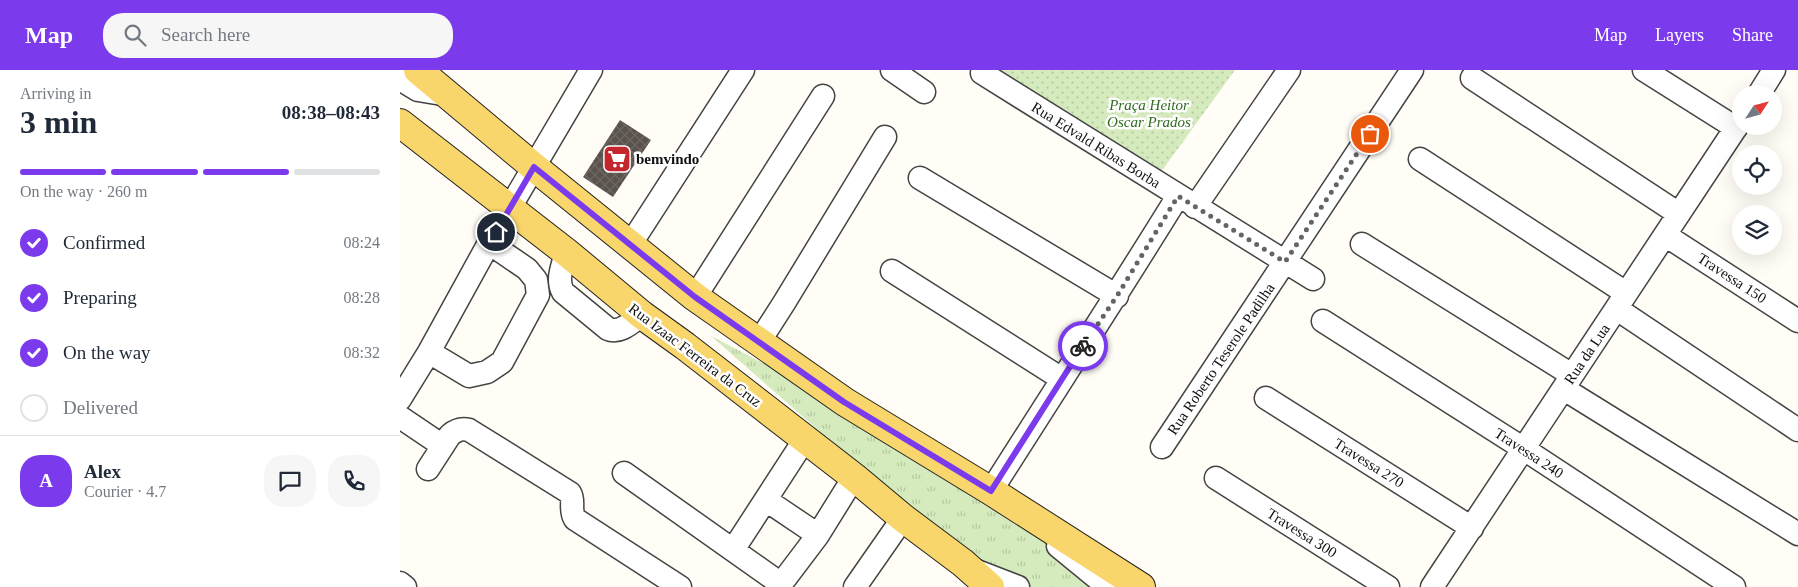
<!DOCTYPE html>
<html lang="en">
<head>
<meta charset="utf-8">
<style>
	:root { --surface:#fff; --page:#f6f6f7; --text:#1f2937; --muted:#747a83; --line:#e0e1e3; --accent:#7c3aed }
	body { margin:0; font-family:Georgia,serif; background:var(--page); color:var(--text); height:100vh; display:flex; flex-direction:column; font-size:19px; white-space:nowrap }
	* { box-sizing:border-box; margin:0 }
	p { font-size:16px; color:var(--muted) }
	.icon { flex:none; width:28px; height:28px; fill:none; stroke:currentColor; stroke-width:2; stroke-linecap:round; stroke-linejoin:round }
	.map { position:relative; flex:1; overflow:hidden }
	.details { display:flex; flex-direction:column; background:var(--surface); width:400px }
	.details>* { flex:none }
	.needle { width:32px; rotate:54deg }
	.tools { position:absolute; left:1332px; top:15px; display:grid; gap:10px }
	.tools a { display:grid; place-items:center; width:50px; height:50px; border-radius:50%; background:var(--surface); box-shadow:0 5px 20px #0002; font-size:25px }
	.pin { position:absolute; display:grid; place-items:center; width:42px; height:42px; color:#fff; margin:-21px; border:2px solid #fff; border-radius:50%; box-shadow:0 1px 5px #0007 }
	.courier { position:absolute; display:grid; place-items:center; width:50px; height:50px; margin:-25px; border:4px solid #7c3aed; border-radius:50%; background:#fff; color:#222; box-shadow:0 1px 6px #0007 }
	.overview em { font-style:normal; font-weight:700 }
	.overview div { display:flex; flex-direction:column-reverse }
	.overview { display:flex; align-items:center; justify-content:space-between; height:85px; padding:0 20px }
	h1 { font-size:32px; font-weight:700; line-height:38px }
	.bar { display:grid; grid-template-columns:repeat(4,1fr); gap:8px 5px; align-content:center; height:60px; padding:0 20px }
	.bar i { height:6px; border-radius:4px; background:var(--line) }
	.bar .selected { background:var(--accent) }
	.bar p { grid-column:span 4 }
	.line { display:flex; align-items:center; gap:12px; padding:0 20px; border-top:1px solid var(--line) }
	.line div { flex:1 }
	.round { display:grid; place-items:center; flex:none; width:52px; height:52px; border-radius:20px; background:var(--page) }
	ol { padding:0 20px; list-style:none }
	li { display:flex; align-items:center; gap:15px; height:55px }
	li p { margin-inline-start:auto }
	li .icon { padding:5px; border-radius:50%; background:var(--accent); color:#fff; stroke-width:4 }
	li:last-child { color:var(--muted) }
	li i { width:28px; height:28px; border:2px solid var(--line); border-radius:50% }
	header { display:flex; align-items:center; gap:30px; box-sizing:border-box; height:70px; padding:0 25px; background:var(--accent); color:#fff }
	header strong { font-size:24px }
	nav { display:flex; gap:28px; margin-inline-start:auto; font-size:18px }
	.search { width:350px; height:45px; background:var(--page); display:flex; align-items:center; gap:12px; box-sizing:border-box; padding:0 18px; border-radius:20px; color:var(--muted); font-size:19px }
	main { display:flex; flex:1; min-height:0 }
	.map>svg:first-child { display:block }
</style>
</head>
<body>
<header>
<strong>Map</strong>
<div class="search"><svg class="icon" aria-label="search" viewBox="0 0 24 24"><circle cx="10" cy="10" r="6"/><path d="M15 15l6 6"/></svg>Search here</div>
<nav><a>Map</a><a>Layers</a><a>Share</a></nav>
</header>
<main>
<section class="details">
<div class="overview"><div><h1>3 min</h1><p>Arriving in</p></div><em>08:38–08:43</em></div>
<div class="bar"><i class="selected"></i><i class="selected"></i><i class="selected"></i><i></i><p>On the way · 260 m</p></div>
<ol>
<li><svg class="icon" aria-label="check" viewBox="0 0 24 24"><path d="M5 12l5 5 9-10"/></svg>Confirmed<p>08:24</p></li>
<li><svg class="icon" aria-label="check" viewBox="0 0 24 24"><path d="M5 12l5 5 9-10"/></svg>Preparing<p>08:28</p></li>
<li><svg class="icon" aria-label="check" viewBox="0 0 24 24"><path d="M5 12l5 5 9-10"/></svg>On the way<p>08:32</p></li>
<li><i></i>Delivered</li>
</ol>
<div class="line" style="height:90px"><b class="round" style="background:var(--accent);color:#fff">A</b><div><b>Alex</b><p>Courier · 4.7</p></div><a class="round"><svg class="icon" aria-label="chat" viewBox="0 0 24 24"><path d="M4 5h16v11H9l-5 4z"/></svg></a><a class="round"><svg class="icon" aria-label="phone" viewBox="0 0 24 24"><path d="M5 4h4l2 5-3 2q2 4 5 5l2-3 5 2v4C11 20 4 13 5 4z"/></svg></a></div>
</section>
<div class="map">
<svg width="1398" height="517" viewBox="0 0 1398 517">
	<defs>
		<pattern id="grass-tufts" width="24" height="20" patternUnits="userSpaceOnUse" patternTransform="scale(1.25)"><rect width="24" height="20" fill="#d5ebbd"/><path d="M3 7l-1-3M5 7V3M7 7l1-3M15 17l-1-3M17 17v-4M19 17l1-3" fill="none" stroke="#b6c8a1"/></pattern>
		<pattern id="park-dots" width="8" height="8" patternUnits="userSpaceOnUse" patternTransform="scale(1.25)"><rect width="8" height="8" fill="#d5ebbd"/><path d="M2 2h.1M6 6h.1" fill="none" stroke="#b6c8a1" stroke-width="1.8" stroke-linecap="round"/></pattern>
		<pattern id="building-cross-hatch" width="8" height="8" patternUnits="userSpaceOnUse" patternTransform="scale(1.25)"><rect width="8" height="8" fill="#5a524d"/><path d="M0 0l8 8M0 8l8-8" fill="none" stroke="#6d6662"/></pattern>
	</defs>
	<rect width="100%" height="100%" fill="#fffdf5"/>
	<!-- grass -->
	<path fill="url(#grass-tufts)" d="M311,266L456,341L592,424L705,517H626L573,496Z"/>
	<!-- park -->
	<path fill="url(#park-dots)" d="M588,0H835L761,102Z"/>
	<!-- building -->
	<path fill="url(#building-cross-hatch)" d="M220,50L251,70L213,127L183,107Z"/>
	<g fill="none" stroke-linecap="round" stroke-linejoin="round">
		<defs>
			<path id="minor" d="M492,0L524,22
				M1244,0L1336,58
				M582,3L913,209
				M1072,8L1279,144
				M0,9L18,20L48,25
				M1359,24L1374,0
				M1020,89L1226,223
				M520,108L717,226
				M795,137L889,0
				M1265,165L1398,251
				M962,174L1172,305
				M230,175L343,0
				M166,182C163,196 156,209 163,222L208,259C220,264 232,252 242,245
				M492,201L662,309
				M295,227L423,26
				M1217,239L1398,360
				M923,251L1124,379L1334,517
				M359,272L384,233L485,67
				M29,282L69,306L87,302L102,292L138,225L136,210L127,199L89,173
				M1164,319L1398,464
				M866,328L1072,458
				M0,329L29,282L89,173L191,0
				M0,347L43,376
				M762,377L1012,0
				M28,399L50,365C56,360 61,358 69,360L170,423C175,431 169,440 175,449L280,517
				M224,403L381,514L379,517
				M816,408L988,517
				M366,430L418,465
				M604,432L591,421C653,323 717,225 778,126
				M658,476L708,517
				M333,480L405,369
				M574,500L618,517
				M0,513L5,517
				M381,514L418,465L454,407
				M455,517L503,448
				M1032,517L1341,50"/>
			<path id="major" d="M18,0L134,97L295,227L445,332L591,421L741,517
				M0,53L166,182L242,245L285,276L454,407L503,448L563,493L590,517"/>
		</defs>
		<!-- minor casing -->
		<use href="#minor" stroke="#444" stroke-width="25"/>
		<!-- major casing -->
		<use href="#major" stroke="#222" stroke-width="30"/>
		<!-- minor -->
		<use href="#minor" stroke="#fff" stroke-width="22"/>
		<!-- major -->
		<use href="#major" stroke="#f9d66b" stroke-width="28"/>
	</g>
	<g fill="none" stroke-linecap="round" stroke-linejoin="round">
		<!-- done -->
		<path stroke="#646461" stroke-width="5" stroke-dasharray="0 9" d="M683,276L717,226L778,126L885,192L970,64"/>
		<!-- route -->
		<path stroke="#7c3aed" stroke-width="6" d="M96,162L134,97L295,227L444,332L591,421L683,276"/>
	</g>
	<!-- icons -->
	<defs>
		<symbol id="supermarket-square" viewBox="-11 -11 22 22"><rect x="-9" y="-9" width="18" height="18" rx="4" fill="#c4262e" stroke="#fff"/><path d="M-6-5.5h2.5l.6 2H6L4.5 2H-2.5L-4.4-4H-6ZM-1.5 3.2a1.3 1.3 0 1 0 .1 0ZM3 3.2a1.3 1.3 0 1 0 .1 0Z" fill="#fff"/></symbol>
	</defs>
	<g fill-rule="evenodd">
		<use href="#supermarket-square" x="201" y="73" width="32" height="32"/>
	</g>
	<g text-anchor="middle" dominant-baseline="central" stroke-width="5" stroke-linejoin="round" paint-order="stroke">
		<!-- park labels -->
		<g font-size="15" font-style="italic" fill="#2f6b1f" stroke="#fff">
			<text x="749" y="35">Praça Heitor<tspan x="749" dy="17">Oscar Prados</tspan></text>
		</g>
		<!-- street labels -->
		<g font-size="15" fill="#111" stroke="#fff">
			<text transform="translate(696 75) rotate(32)">Rua Edvald Ribas Borba</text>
			<text transform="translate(1332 208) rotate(33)">Travessa 150</text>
			<text transform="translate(1187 284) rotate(-56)">Rua da Lua</text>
			<text transform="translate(295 285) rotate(37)">Rua Izaac Ferreira da Cruz</text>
			<text transform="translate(821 289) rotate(-56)">Rua Roberto Teserole Padilha</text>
			<text transform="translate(1129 383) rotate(33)">Travessa 240</text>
			<text transform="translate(969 393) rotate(32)">Travessa 270</text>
			<text transform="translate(902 463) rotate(32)">Travessa 300</text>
		</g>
		<!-- poi labels -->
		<g font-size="15" font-weight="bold" fill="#111" stroke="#fff" text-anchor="start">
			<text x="236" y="89">bemvindo</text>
		</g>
	</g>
</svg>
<div class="tools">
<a><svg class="needle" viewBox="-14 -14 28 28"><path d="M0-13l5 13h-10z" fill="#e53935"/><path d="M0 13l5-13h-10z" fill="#747a83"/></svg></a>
<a><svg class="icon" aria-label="locate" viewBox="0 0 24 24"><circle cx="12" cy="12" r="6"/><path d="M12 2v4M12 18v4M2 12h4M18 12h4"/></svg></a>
<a><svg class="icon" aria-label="layers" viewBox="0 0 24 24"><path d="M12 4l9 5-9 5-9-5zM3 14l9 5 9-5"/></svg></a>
</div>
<div class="pin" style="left:970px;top:64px;background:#ea580c"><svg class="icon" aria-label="bag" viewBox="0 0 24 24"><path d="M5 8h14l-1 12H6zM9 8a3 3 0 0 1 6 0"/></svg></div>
<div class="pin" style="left:96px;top:162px;background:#1f2937"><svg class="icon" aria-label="home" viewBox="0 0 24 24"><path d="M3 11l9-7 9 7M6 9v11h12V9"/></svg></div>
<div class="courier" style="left:683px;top:276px"><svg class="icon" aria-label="bike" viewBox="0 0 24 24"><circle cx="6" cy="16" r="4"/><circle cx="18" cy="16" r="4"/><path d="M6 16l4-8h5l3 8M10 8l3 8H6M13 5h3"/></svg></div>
</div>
</main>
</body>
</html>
